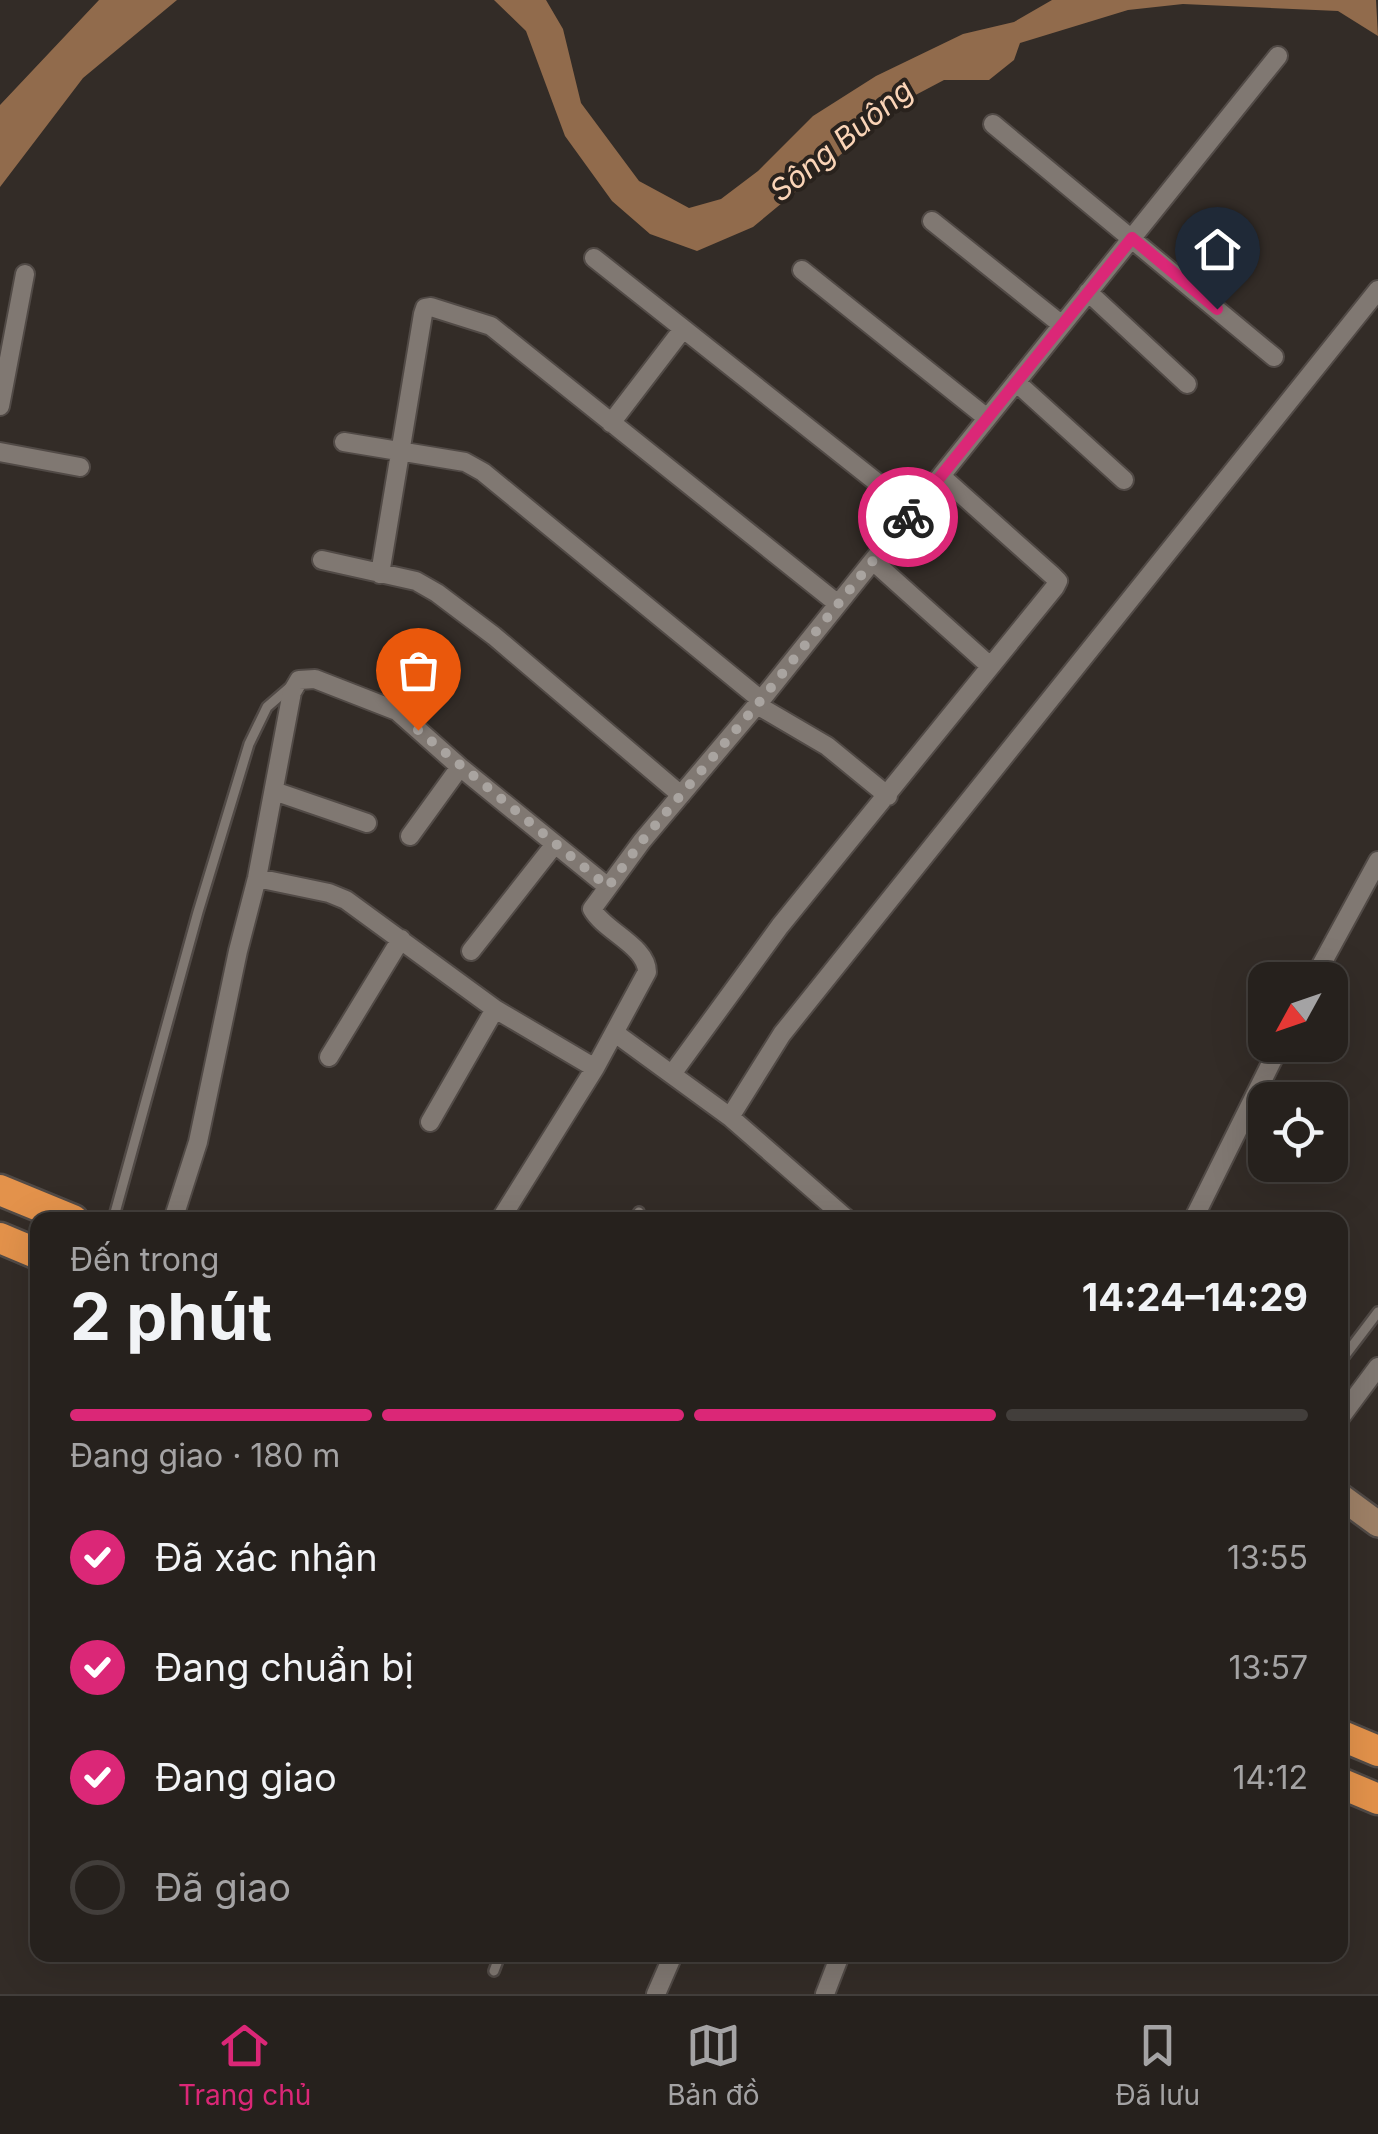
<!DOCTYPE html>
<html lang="vi">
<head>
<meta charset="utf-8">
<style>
	:root { --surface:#26211d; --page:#2e2926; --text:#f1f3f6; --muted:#a4a3a4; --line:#423e3b; --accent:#db2777 }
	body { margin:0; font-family:Inter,sans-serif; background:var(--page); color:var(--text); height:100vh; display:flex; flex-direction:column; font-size:38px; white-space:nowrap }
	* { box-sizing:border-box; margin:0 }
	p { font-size:32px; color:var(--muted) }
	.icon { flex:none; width:55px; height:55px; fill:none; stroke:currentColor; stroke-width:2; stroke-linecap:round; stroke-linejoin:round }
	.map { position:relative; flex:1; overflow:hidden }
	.panel { position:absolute; left:30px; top:1212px; width:1318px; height:750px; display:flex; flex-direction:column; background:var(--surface); border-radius:20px; box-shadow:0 10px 40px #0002,0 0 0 2px var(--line) }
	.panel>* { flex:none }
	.needle { width:65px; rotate:230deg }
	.controls { position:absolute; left:1248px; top:962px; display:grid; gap:20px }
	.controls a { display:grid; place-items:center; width:100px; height:100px; border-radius:20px; background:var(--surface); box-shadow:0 10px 40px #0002,0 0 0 2px var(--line); font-size:50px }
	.pin { position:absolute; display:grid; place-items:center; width:85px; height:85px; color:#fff; margin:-102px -42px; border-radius:50% 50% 50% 0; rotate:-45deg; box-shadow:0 0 10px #0007 }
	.pin .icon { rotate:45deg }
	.courier { position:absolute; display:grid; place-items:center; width:100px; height:100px; margin:-50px; border:8px solid #db2777; border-radius:50%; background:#fff; color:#222; box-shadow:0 2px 12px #0007 }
	.summary em { font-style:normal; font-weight:700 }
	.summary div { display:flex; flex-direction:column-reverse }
	.summary { display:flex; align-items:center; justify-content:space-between; height:170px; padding:0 40px }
	h1 { font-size:65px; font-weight:700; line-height:75px }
	.bar { display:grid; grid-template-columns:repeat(4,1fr); gap:15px 10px; align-content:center; height:120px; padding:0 40px }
	.bar i { height:12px; border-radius:8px; background:var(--line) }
	.bar .active { background:var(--accent) }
	.bar p { grid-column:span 4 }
	ol { padding:0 40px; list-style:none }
	li { display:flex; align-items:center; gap:30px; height:110px }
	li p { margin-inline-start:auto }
	li .icon { padding:10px; border-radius:50%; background:var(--accent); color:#fff; stroke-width:4 }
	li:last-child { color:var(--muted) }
	li i { width:55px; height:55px; border:5px solid var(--line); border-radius:50% }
	.dock { display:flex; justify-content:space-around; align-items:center; height:140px; border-top:2px solid var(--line); background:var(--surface); font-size:28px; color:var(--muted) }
	.dock a { display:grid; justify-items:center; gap:5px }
	.dock .active { color:var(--accent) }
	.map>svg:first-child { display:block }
</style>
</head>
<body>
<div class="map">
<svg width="1378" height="1994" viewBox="0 0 1378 1994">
	<rect width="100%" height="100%" fill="#332c27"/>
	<!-- water -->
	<path fill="#916b4c" d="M99,0H177L83,78L0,187V105Z
		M494,0H546L563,29L581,103L639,181L689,208L721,199L758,171L813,116L876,76L963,34L1014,22L1052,0H1376L1378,36L1338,11L1183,4L1128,10L1020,43L1014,60L989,80H944L908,99L753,227L697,251L650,234L612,201L565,136L526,31Z"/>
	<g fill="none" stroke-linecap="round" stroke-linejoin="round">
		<defs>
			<path id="lane" d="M113,1220L198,912L249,744L267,707L289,688
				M634,1220L639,1212
				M1340,1362L1378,1312
				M494,1971L500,1955"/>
			<path id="street" d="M993,124L1274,357
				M932,221L1062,325
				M594,258L913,511
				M802,270L987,418
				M1088,292L1187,384
				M1016,382L1124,480
				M0,406L25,274
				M611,423L683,329
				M344,442L465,462L483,472L761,700
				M0,452L80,467
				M322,560L416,581L437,593L494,636L681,795
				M873,561L990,666
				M380,574L423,314L425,308L431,307L491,326L838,604
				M757,705L827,746L888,796
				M274,791L367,823
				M410,836L460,767
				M257,878L329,893L346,900L495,1009L595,1068
				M471,951L555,844
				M1313,980L1378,861
				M615,1033L730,1117L848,1220
				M329,1057L401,939
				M672,1074L780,926L1055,587L1058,581L1053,576L941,476
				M730,1117L782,1034L1378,290
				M430,1122L495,1009
				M173,1220L198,1142L238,951L257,878L292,692L299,680L315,679L397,711L460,767L608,887
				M500,1220L595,1068L647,972C647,946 604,931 592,909L595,905L642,841L761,700L1278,56
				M1193,1220L1280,1045
				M1340,1418L1378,1367
				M656,1994L673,1955
				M825,1994L840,1955"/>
			<path id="secondary" d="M1340,1496L1378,1524"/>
			<path id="highway" d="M0,1190L73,1220
				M0,1238L38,1254
				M1340,1735L1378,1751
				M1340,1783L1378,1799"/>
		</defs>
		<!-- lane casing -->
		<use href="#lane" stroke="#514a46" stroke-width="14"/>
		<!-- street casing -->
		<use href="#street" stroke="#514a46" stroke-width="22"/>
		<!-- secondary casing -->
		<use href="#secondary" stroke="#514a46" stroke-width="30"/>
		<!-- highway casing -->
		<use href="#highway" stroke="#514a46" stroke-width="35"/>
		<!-- lane -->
		<use href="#lane" stroke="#807872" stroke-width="9"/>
		<!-- street -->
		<use href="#street" stroke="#807872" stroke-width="18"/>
		<!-- secondary -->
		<use href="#secondary" stroke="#9e8066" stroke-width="25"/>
		<!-- highway -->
		<use href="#highway" stroke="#e3924b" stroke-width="30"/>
	</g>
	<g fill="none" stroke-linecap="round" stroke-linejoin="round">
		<!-- done -->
		<path stroke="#a9a4a0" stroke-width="10" stroke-dasharray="0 18" d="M418,730L608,887L642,841L761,700L908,517"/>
		<!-- route -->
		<path stroke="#db2777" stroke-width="12" d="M908,517L1132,238L1217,309"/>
	</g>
	<g text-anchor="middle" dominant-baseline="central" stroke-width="8" stroke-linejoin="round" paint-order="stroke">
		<!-- water labels -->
		<g font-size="30" font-style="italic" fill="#fad4b7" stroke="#29221d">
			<text transform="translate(841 140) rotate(-39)">Sông Buông</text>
		</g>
	</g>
</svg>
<div class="controls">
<a><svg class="needle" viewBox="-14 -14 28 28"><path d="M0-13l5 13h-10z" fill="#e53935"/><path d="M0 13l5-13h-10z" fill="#a4a3a4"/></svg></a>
<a><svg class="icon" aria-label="locate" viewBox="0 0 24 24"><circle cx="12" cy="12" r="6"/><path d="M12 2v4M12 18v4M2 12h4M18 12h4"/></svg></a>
</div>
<div class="pin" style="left:418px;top:730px;background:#ea580c"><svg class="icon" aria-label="bag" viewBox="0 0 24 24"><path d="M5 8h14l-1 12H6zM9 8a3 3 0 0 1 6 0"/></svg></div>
<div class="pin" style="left:1217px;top:309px;background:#1f2937"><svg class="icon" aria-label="home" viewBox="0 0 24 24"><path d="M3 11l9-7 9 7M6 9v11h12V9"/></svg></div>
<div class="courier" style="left:908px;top:517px"><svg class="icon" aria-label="bike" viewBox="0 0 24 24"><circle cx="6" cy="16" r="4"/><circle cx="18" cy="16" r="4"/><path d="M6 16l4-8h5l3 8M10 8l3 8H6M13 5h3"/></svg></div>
<section class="panel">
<div class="summary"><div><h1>2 phút</h1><p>Đến trong</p></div><em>14:24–14:29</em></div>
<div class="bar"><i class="active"></i><i class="active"></i><i class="active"></i><i></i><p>Đang giao · 180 m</p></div>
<ol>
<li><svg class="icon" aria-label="check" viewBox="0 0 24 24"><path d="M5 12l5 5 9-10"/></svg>Đã xác nhận<p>13:55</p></li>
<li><svg class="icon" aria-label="check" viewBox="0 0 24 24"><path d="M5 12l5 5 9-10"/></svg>Đang chuẩn bị<p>13:57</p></li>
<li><svg class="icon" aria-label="check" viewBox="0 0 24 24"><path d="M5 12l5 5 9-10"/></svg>Đang giao<p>14:12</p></li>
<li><i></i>Đã giao</li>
</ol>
</section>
</div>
<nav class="dock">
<a class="active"><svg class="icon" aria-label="home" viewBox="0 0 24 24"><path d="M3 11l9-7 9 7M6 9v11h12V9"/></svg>Trang chủ</a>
<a><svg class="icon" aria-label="map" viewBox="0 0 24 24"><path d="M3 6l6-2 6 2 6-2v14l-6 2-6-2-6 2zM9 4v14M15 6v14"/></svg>Bản đồ</a>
<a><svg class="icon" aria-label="saved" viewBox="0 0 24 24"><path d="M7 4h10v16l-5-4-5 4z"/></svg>Đã lưu</a>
</nav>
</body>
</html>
